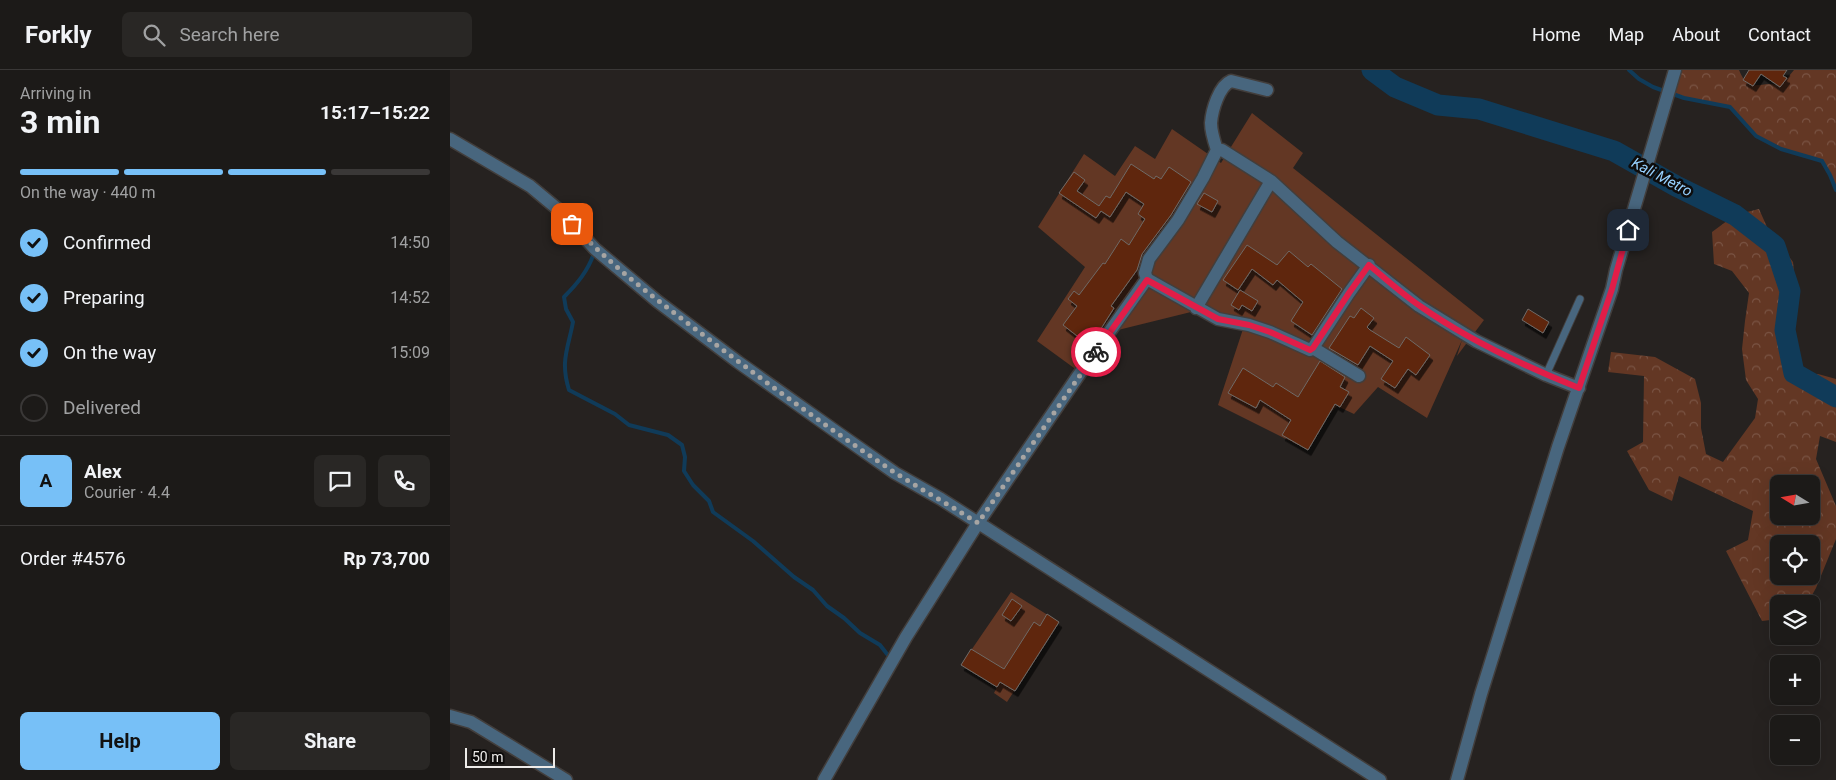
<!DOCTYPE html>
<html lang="en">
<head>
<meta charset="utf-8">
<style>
	:root { --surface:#1c1a18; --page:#292725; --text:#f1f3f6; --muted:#a0a1a2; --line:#3a3837; --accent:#77c0f7 }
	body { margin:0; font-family:Roboto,sans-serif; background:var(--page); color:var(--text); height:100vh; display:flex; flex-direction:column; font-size:19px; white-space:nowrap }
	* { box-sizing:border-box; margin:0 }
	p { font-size:16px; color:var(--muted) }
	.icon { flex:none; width:28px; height:28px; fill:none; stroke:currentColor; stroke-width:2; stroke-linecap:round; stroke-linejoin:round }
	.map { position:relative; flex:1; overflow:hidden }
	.drawer { display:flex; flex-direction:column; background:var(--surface); width:450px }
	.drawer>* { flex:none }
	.needle { width:32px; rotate:281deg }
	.buttons { position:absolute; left:1320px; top:405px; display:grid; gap:10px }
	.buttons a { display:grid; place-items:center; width:50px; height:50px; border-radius:8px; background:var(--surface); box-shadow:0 5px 20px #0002,0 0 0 1px var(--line); font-size:25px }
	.scale { position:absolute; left:15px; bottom:12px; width:90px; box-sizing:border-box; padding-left:5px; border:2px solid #edebe9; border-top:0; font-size:14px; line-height:18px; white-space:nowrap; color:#edebe9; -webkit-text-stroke:4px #0e0c0b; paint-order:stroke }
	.pin { position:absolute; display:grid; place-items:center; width:42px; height:42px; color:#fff; margin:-21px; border-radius:10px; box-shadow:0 2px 8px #0006 }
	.courier { position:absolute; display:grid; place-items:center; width:50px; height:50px; margin:-25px; border:4px solid #e11d48; border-radius:50%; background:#fff; color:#222; box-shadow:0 1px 6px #0007 }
	.headline em { font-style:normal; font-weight:700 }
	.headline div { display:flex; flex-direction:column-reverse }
	.headline { display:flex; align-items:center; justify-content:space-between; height:85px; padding:0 20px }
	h1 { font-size:32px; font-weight:700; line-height:38px }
	.bar { display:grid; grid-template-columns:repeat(4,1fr); gap:8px 5px; align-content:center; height:60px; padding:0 20px }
	.bar i { height:6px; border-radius:4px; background:var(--line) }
	.bar .on { background:var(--accent) }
	.bar p { grid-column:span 4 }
	.line { display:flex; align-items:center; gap:12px; padding:0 20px; border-top:1px solid var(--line) }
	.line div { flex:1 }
	.round { display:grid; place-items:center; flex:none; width:52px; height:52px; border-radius:8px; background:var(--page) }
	ol { padding:0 20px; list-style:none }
	li { display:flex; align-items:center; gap:15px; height:55px }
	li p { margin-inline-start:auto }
	li .icon { padding:5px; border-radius:50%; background:var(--accent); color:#111; stroke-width:4 }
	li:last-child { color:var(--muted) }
	li i { width:28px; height:28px; border:2px solid var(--line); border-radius:50% }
	.cta { display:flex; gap:10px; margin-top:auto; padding:10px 20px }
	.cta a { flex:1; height:58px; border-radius:8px; background:var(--accent); color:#111; font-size:20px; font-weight:700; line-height:58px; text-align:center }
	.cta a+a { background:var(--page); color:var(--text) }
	header { display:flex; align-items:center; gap:30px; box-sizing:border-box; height:70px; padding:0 25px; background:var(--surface); border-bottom:1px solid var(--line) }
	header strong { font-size:24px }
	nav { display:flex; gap:28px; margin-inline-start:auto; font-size:18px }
	.search { width:350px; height:45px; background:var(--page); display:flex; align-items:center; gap:12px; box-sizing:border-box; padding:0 18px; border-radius:8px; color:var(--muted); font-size:19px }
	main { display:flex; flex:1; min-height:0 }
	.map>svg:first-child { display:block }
</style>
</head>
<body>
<header>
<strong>Forkly</strong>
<div class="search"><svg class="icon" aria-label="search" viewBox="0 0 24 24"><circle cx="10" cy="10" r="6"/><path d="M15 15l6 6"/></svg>Search here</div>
<nav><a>Home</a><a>Map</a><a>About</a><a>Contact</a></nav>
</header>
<main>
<section class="drawer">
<div class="headline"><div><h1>3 min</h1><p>Arriving in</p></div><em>15:17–15:22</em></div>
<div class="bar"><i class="on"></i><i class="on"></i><i class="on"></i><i></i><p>On the way · 440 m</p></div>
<ol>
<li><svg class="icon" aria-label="check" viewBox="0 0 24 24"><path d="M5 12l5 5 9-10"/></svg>Confirmed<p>14:50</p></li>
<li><svg class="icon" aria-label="check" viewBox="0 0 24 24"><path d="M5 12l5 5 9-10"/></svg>Preparing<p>14:52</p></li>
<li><svg class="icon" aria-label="check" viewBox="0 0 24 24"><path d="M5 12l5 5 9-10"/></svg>On the way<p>15:09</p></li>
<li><i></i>Delivered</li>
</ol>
<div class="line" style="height:90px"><b class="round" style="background:var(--accent);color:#111">A</b><div><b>Alex</b><p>Courier · 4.4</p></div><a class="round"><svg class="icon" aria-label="chat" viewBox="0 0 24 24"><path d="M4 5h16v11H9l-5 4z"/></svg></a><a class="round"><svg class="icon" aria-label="phone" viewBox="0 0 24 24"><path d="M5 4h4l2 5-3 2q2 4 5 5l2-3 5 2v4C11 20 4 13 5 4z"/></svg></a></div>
<div class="line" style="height:65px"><div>Order #4576</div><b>Rp 73,700</b></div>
<div class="cta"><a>Help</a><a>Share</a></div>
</section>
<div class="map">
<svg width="1386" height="710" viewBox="0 0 1386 710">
	<defs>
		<pattern id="forest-crowns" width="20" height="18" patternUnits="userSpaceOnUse" patternTransform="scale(1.25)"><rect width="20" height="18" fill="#633724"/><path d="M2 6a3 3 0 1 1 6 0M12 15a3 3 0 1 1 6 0" fill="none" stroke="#7a5444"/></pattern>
		<filter id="shadow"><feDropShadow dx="3" dy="5.5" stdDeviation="0" flood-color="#0009"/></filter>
	</defs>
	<rect width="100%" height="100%" fill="#262220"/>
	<!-- green -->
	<path fill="#633724" d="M802,43L853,83L843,98L1034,250L1007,286L1012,270L977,348L928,317L904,344L887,336L878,345L858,380L768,335L794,256L745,241L664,261L635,306L587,271L635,197L588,157L634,84L665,106L685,76L705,89L722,59L771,93Z
		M561,522L609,552L557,632L544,623L547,617L511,595Z"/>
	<!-- forest -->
	<path fill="url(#forest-crowns)" fill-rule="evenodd" d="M1227,0H1289C1300,28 1314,7 1330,17L1344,0H1386V120L1380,105L1372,91L1331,79L1306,66L1280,37L1234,28L1220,22Z
		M1309,139L1317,157L1343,192L1346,223L1335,260L1344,303L1368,304L1386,309V372L1370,366L1366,389L1386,436V469L1366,518L1357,534H1329V549L1312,551L1276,481L1298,470L1303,441L1229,406L1222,431L1199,420L1177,381L1193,372L1194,306L1158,302L1161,282L1205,287L1245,309L1251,333V358L1256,384L1273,392L1305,348L1308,329L1296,310L1292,279L1295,251L1299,223L1282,201L1264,194L1262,162L1285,145ZM1329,414H1361V446H1329ZM1329,474H1361V506H1329Z"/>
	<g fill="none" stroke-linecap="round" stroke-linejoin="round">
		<!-- stream -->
		<path stroke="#103b59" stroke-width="4" d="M1179,0L1189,9L1203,17L1234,28L1280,37L1306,66L1331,79L1372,91L1380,105L1386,120
			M144,183C138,201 127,214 114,227L116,239L123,252C118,279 110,291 119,320L165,344L179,355L218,365L232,375L235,387L234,401L243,415L259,431L263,442L303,471L344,507L363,520L377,536L394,548L410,563L430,575L437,584"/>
		<!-- river -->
		<path stroke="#103b59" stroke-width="21" d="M922,0L945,17L988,35L1029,39L1164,81L1226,116L1285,145L1325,176L1340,221L1335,260L1344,303L1386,327"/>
	</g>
	<!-- building -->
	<path fill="#5f2507" stroke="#6f6a68" filter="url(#shadow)" d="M1299,0H1337L1333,6L1337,8L1330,17L1311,4L1303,16L1293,10Z
		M681,94L704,109L706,106L711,109L719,97L741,112L721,145L692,184L687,200L661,236L664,238L640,276L613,255L627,236L618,229L624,221L629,225L653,193L655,194L671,169L679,175L695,149L688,144L694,134L676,122L660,147L651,141L646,148L609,123L624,102L635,110L627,121L649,136L656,126L660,128Z
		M754,123L768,131L762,142L747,134Z
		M797,175L827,195L839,181L858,197L861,194L892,219L862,265L841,251L853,232L827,210L823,215L802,199L788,220L773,210Z
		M790,220L808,231L802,241L792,235L789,240L781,235Z
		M911,238L924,248L917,257L920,260L949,278L956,267L980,285L966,305L958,299L945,318L931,309L943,291L920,276L908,295L879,278L900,246L904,248Z
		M1078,239L1099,252L1093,263L1072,250Z
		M870,291L895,307L890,317L899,322L890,337L885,334L858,380L832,365L841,350L810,330L806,338L778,323L793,298L823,317L826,313L848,327Z
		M562,529L572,536L561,551L552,545Z
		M597,544L609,552L565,621L550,612L547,617L511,595L521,579L554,599L584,552L590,556Z"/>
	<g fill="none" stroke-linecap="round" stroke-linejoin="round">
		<defs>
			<path id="lane" d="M1096,305L1130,229"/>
			<path id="street" d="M0,69L80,116L110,141L145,179L207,231L288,292L388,363L445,403L491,429L930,710
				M767,80C764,71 761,62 761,53C762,40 769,16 781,11L817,20
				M697,209L768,249L799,255L820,262L860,280L863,278L899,223L919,195
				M746,238L821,111
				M863,278L909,306
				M0,646L21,652L116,710
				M374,710L456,567L528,453L628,306L697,209L695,203L699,189L728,150L753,108L767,80H772L821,111L887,172L969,236L1026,271L1096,305L1129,318
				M1007,710L1031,624L1108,377L1162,219L1166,200L1225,0"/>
		</defs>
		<!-- lane casing -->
		<use href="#lane" stroke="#423e3c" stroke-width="9"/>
		<!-- street casing -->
		<use href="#street" stroke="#423e3c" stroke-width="15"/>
		<!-- lane -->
		<use href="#lane" stroke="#48667e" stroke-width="7"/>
		<!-- street -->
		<use href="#street" stroke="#48667e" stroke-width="12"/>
	</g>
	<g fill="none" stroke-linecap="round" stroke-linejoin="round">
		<!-- done -->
		<path stroke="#a7a5a3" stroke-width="5" stroke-dasharray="0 9" d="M122,154C161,196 207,230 252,264C315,312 378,358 444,402C472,420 501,436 528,453L646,282"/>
		<!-- route -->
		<path stroke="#e11d48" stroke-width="6" d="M646,282L697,210L768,249L799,255L820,262L860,280L863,278L899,223L919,195C936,209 952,224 970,236C1018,270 1074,296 1129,318L1162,219L1178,160"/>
	</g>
	<g text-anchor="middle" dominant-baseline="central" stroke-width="5" stroke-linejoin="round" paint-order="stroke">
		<!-- water labels -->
		<g font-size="15" font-style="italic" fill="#96d0fe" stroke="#0e0c0b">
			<text transform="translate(1212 107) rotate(28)">Kali Metro</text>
		</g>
	</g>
</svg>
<div class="buttons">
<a><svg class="needle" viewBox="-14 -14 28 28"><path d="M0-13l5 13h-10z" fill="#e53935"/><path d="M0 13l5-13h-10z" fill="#a0a1a2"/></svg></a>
<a><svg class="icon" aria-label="locate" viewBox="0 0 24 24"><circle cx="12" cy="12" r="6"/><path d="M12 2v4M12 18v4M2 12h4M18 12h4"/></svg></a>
<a><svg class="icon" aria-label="layers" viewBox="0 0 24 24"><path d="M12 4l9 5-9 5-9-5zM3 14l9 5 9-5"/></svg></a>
<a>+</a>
<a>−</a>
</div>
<div class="scale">50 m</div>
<div class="pin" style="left:122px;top:154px;background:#ea580c"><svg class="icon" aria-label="bag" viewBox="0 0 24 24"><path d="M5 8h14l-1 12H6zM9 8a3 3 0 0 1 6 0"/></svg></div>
<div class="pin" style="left:1178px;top:160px;background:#1f2937"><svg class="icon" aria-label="home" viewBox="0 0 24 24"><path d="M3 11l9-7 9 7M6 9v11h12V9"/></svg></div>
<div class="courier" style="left:646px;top:282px"><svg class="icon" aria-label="bike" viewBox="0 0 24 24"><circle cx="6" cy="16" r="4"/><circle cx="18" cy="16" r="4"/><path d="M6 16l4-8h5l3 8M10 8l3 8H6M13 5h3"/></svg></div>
</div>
</main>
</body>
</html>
